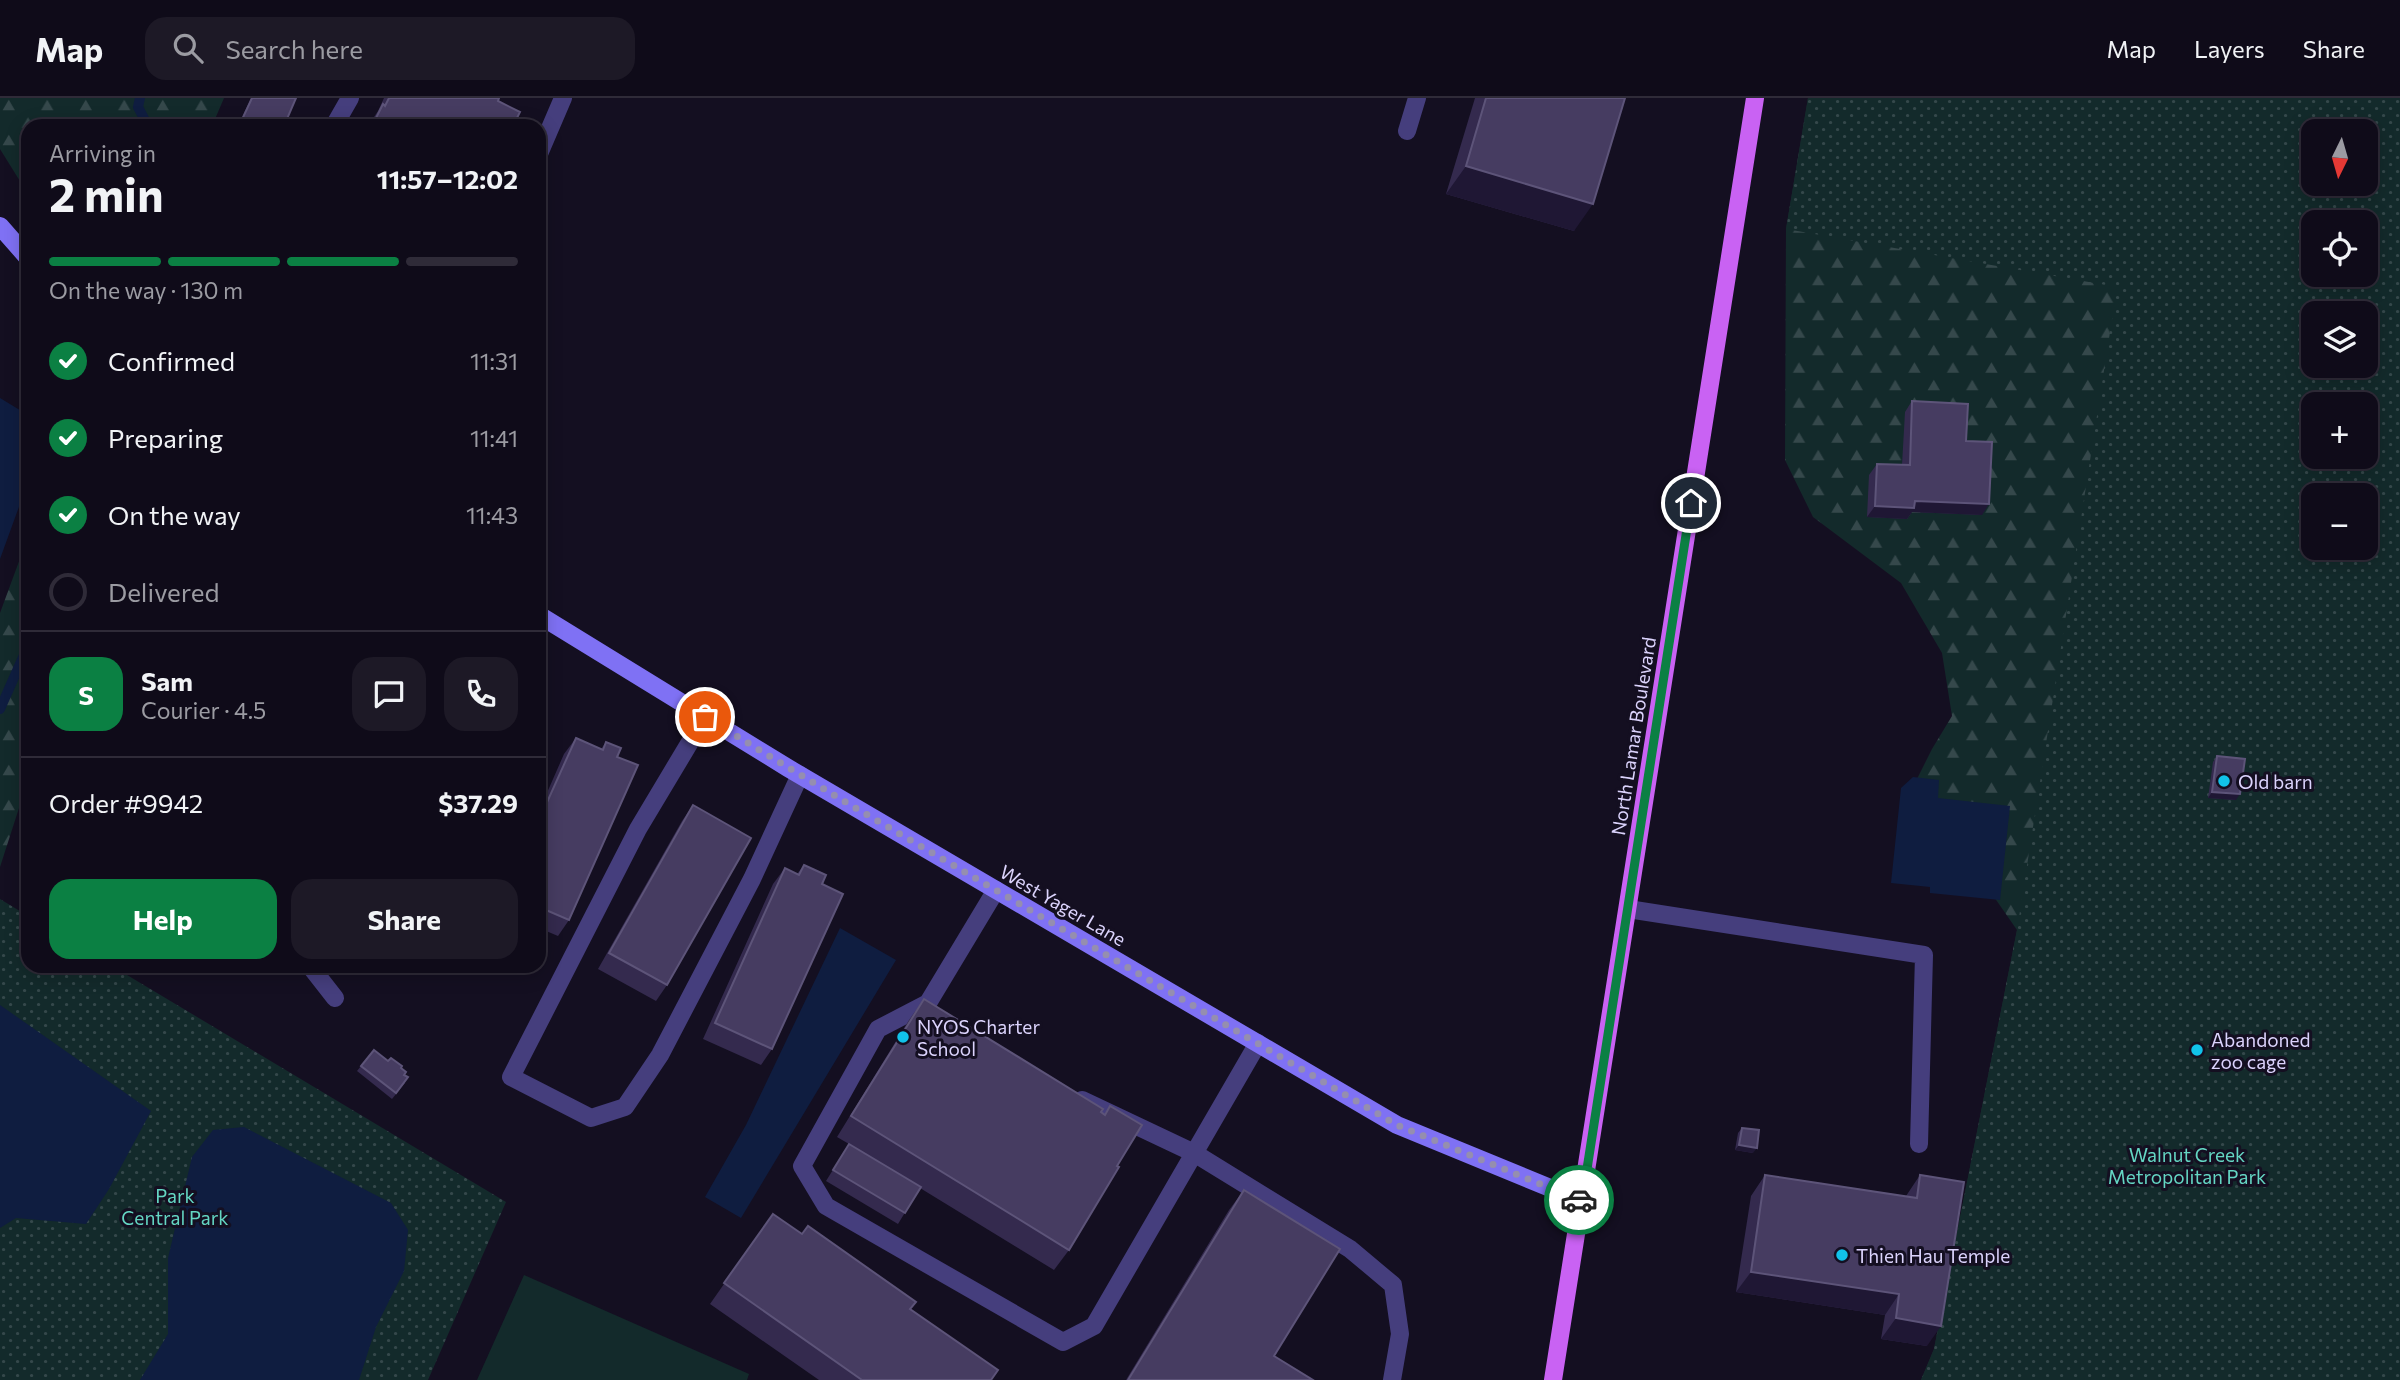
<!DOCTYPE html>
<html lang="en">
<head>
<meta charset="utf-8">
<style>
	:root { --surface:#0f0b19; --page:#1d1926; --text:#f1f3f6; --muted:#9b9ba2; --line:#2f2b38; --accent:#0b8043 }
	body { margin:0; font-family:Commissioner,sans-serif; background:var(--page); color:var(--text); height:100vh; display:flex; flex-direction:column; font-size:26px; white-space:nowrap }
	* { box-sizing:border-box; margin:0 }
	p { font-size:23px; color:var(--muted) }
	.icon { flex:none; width:38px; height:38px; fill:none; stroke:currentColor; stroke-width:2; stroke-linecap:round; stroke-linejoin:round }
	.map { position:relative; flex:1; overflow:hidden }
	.details { position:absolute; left:21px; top:21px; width:525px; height:854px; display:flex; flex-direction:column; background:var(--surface); border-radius:21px; box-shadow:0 4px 18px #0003,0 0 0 2px var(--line) }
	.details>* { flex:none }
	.needle { width:46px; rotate:185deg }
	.tools { position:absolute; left:2301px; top:21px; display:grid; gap:14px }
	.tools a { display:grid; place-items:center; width:77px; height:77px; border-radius:14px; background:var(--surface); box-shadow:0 4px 18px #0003,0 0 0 2px var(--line); font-size:35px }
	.pin { position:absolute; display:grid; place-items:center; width:60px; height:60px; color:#fff; margin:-30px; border:4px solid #fff; border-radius:50%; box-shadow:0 2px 7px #0007 }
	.courier { position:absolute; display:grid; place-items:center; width:70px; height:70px; margin:-35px; border:5px solid #0b8043; border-radius:50%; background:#fff; color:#222; box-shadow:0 2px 9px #0007 }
	.summary em { font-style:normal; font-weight:700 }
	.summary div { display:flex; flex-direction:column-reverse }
	.summary { display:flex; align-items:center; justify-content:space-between; height:119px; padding:0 28px }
	h1 { font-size:46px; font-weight:700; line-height:52px }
	.bar { display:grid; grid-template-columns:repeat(4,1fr); gap:10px 7px; align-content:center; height:84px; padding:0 28px }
	.bar i { height:9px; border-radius:5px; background:var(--line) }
	.bar .active { background:var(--accent) }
	.bar p { grid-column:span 4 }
	.line { display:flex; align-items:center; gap:18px; padding:0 28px; border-top:2px solid var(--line) }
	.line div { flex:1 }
	.round { display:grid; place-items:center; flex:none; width:74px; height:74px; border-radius:21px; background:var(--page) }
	ol { padding:0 28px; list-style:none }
	li { display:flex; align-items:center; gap:21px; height:77px }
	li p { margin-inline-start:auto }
	li .icon { padding:7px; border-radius:50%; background:var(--accent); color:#fff; stroke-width:4 }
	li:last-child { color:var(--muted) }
	li i { width:38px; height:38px; border:4px solid var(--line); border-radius:50% }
	.cta { display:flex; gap:14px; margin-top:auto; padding:14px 28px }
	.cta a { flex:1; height:80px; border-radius:21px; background:var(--accent); color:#fff; font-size:28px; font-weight:700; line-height:80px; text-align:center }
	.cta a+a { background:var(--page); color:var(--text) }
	header { display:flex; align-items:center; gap:42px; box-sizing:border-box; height:98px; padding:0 35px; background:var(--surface); border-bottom:2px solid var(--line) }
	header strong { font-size:33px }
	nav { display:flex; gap:38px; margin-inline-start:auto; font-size:24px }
	.search { width:490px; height:63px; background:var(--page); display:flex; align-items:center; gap:18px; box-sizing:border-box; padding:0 24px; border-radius:21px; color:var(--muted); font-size:26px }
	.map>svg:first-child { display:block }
</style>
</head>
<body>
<header>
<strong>Map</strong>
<div class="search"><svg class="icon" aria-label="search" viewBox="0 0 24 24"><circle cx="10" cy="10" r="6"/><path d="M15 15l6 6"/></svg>Search here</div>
<nav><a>Map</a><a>Layers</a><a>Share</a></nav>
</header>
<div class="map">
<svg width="2400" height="1282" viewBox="0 0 2400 1282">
	<defs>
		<pattern id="forest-firs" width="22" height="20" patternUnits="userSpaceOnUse" patternTransform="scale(1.75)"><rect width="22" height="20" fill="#132a2b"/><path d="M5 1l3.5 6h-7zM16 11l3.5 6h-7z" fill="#35484b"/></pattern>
		<pattern id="park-dots" width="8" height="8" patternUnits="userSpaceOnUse" patternTransform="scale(1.75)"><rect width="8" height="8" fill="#132a2b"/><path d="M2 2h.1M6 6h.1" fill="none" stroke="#35484b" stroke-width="1.8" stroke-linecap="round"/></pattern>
	</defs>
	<rect width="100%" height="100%" fill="#140f21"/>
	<!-- forest -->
	<path fill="url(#forest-firs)" fill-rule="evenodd" d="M0,0H224L212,28H28V96L0,51Z
		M1808,0H2400V1282H1921L1934,1251L2017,832L1915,685L1932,651L1952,618L1942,555L1901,485L1813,419L1785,362L1786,131ZM2314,33H2366V86H2314ZM2314,124H2366V177H2314ZM2314,215H2366V268H2314ZM2314,306H2366V359H2314ZM2314,397H2366V450H2314Z
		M28,439V682L0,769V515Z"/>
	<!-- park -->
	<path fill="url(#park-dots)" fill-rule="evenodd" d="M1808,0H2400V1282H1921L1934,1251L2017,832L2117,189L1786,131ZM2314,33H2366V86H2314ZM2314,124H2366V177H2314ZM2314,215H2366V268H2314ZM2314,306H2366V359H2314ZM2314,397H2366V450H2314Z
		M0,801L28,818V868H112L506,1104L428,1282H0Z"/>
	<!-- pitch -->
	<path fill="#132a2b" d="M524,1177L749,1276L747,1282H477Z"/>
	<!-- water -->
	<path fill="#0f1d40" d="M0,300L28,317V384L0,461Z
		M1913,679L1939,682L1938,700L2010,708L2000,802L1930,795V789L1891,785L1901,690Z
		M840,830L896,862L741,1120L705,1099L746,1027Z
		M0,907L151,1013L109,1091L86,1126L16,1120L0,1130Z
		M244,1029L391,1105L408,1132L404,1173L376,1229L359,1282H140L168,1236V1160L192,1059L213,1032Z"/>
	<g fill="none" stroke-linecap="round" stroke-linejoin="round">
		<!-- stream -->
		<path stroke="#0f1d40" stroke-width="10" d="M140,0L138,9L148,28
			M0,611L28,548"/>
		<!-- service -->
		<path stroke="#453e7d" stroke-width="18" d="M334,28L350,0
			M1407,33L1417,0
			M539,56L563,0
			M705,619L638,731L511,979L591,1020L625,1009L660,957L752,781L800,677
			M996,792L928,905L878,931L802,1068L826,1108L1063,1244L1094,1228L1258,945
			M1628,811L1924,857L1919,1046
			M310,868L335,900
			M1082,1002L1194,1055L1350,1151L1393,1187L1400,1236L1392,1282"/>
		<!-- secondary -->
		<path stroke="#7f71f4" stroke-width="18" d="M0,128L28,160
			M539,517L788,670L1397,1027L1582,1103"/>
		<!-- primary -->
		<path stroke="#c962f3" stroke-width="18" d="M1553,1282L1755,0"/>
	</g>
	<!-- wall -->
	<path fill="#342a4e" d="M251,0H296L284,28H238Z
		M384,0H500L498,3L513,28H368L378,13Z
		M1475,0H1625L1574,133L1446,96Z
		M1912,303L1966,343L1982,417L1912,414L1907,421L1867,419L1869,377L1877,366L1902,367L1905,314Z
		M576,640L601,651L606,644L617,659L569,822L558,838L539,830V713L564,656Z
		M2217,658L2236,702L2208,700L2213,664Z
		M693,707L667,887L656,903L598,871L682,723Z
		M804,767L822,786L772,951L761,967L703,941L773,786L785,770L797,776Z
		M924,901L1104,1017L1110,1008L1117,1068L1069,1152L1054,1172L920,1090L898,1126L826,1083L849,1046L837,1039L909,922Z
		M374,952L388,963L401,970L405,985L392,1001L357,973Z
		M1742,1030L1753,1055L1735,1052L1738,1035Z
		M1765,1077L1906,1098L1920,1077L1927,1248L1881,1241L1885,1217L1736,1194L1751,1098Z
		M1244,1092L1274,1258L1313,1282H1126L1229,1112Z
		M773,1116L911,1212L991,1282H819L710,1206Z"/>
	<!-- shaded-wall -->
	<path fill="#1f1734" d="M1466,68L1593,106L1574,133L1446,96Z
		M1915,403L1989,406L1982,417L1912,414L1907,421L1867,419L1875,408Z
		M2212,694L2240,696L2236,702L2208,700Z
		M1739,1047L1757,1050L1753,1055L1735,1052Z
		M1751,1174L1899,1196L1885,1217L1736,1194Z
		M1896,1220L1941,1228L1927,1248L1881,1241Z"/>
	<!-- building -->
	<path fill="#463c61" stroke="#5d5479" stroke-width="2" d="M252,0H296L284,28H239Z
		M389,0H499L498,3L520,14L513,28H372L383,6L385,8Z
		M1486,0H1625L1593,106L1466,68Z
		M1912,303L1968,306L1966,343L1992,344L1989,406L1915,403L1914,410L1875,408L1877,366L1910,367Z
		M576,640L603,652L606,644L621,650L617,659L638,667L569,822L539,809V722Z
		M2217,658L2245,661L2240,696L2212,694Z
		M693,707L751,740L667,887L609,855Z
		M804,767L826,777L822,786L843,796L772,951L715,925L785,770L799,777Z
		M924,901L1103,1011L1101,1014L1105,1017L1110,1008L1142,1027L1117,1068L1119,1069L1069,1152L851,1018Z
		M374,952L388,963L391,960L402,968L401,970L406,974L404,977L408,979L396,995L361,968Z
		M1742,1030L1759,1032L1757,1050L1739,1047Z
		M849,1046L921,1089L905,1115L833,1072Z
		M1765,1077L1917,1100L1920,1077L1964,1084L1941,1228L1896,1220L1899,1196L1751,1174Z
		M1244,1092L1340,1151L1274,1258L1313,1282H1128Z
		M773,1116L802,1136L808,1128L916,1204L910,1211L998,1272L991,1282H862L724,1185Z"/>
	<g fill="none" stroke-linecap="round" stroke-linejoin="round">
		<!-- done -->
		<path stroke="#958eaf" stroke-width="7" stroke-dasharray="0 12.6" d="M705,619L847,705L1397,1027L1579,1102"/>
		<!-- route -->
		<path stroke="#0b8043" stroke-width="9" d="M1579,1102L1582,1103L1691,405"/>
	</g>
	<!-- markers -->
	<g fill="#11c2e9" stroke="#140f21" stroke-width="2.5">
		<circle cx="2224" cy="683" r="7"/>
		<circle cx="903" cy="939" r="7"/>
		<circle cx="2197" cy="952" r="7"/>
		<circle cx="1842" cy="1157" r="7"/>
	</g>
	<g text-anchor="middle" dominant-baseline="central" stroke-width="6" stroke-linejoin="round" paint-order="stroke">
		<!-- street labels -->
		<g font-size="19" fill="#dbd3fc" stroke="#140f21">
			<text transform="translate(1633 638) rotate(-81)">North Lamar Boulevard</text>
			<text transform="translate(1063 807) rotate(30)">West Yager Lane</text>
		</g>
		<!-- poi labels -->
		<g font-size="19" fill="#dbd3fc" stroke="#140f21" text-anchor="start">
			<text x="2238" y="683">Old barn</text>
			<text x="917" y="928">NYOS Charter<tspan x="917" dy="22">School</tspan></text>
			<text x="2211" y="941">Abandoned<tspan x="2211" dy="22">zoo cage</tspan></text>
			<text x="1856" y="1157">Thien Hau Temple</text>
		</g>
		<!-- park labels -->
		<g font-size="19" fill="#64d6c3" stroke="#140f21">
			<text x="2187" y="1056">Walnut Creek<tspan x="2187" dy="22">Metropolitan Park</tspan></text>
			<text x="175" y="1097">Park<tspan x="175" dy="22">Central Park</tspan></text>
		</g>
	</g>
</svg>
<div class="tools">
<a><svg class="needle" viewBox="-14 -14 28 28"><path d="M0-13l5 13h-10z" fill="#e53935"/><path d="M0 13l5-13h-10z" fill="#9b9ba2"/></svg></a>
<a><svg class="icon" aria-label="locate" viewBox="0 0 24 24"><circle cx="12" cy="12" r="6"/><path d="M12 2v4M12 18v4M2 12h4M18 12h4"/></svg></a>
<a><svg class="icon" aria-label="layers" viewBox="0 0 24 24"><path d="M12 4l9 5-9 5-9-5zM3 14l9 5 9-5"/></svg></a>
<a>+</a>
<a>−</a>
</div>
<div class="pin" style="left:705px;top:619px;background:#ea580c"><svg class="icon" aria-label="bag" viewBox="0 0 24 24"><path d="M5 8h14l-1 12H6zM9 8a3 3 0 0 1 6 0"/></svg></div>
<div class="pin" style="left:1691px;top:405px;background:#1f2937"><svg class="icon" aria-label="home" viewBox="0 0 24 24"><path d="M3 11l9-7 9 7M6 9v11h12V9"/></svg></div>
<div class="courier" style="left:1579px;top:1102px"><svg class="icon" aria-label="car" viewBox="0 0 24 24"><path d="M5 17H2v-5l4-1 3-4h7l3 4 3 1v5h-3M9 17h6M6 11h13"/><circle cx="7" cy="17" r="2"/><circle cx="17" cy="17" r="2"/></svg></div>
<section class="details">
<div class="summary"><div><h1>2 min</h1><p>Arriving in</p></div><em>11:57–12:02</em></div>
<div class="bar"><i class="active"></i><i class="active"></i><i class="active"></i><i></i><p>On the way · 130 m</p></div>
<ol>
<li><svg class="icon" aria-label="check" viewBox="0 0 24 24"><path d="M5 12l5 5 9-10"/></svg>Confirmed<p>11:31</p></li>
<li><svg class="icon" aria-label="check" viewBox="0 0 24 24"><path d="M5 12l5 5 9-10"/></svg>Preparing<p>11:41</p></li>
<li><svg class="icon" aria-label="check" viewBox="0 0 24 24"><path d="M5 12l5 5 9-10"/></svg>On the way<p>11:43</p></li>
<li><i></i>Delivered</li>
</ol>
<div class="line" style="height:126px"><b class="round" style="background:var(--accent);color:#fff">S</b><div><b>Sam</b><p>Courier · 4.5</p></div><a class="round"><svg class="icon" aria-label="chat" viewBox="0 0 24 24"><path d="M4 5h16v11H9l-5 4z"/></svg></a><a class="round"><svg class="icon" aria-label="phone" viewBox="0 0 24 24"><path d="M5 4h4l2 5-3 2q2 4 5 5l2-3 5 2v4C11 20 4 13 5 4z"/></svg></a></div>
<div class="line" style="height:91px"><div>Order #9942</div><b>$37.29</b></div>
<div class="cta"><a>Help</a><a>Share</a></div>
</section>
</div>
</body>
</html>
